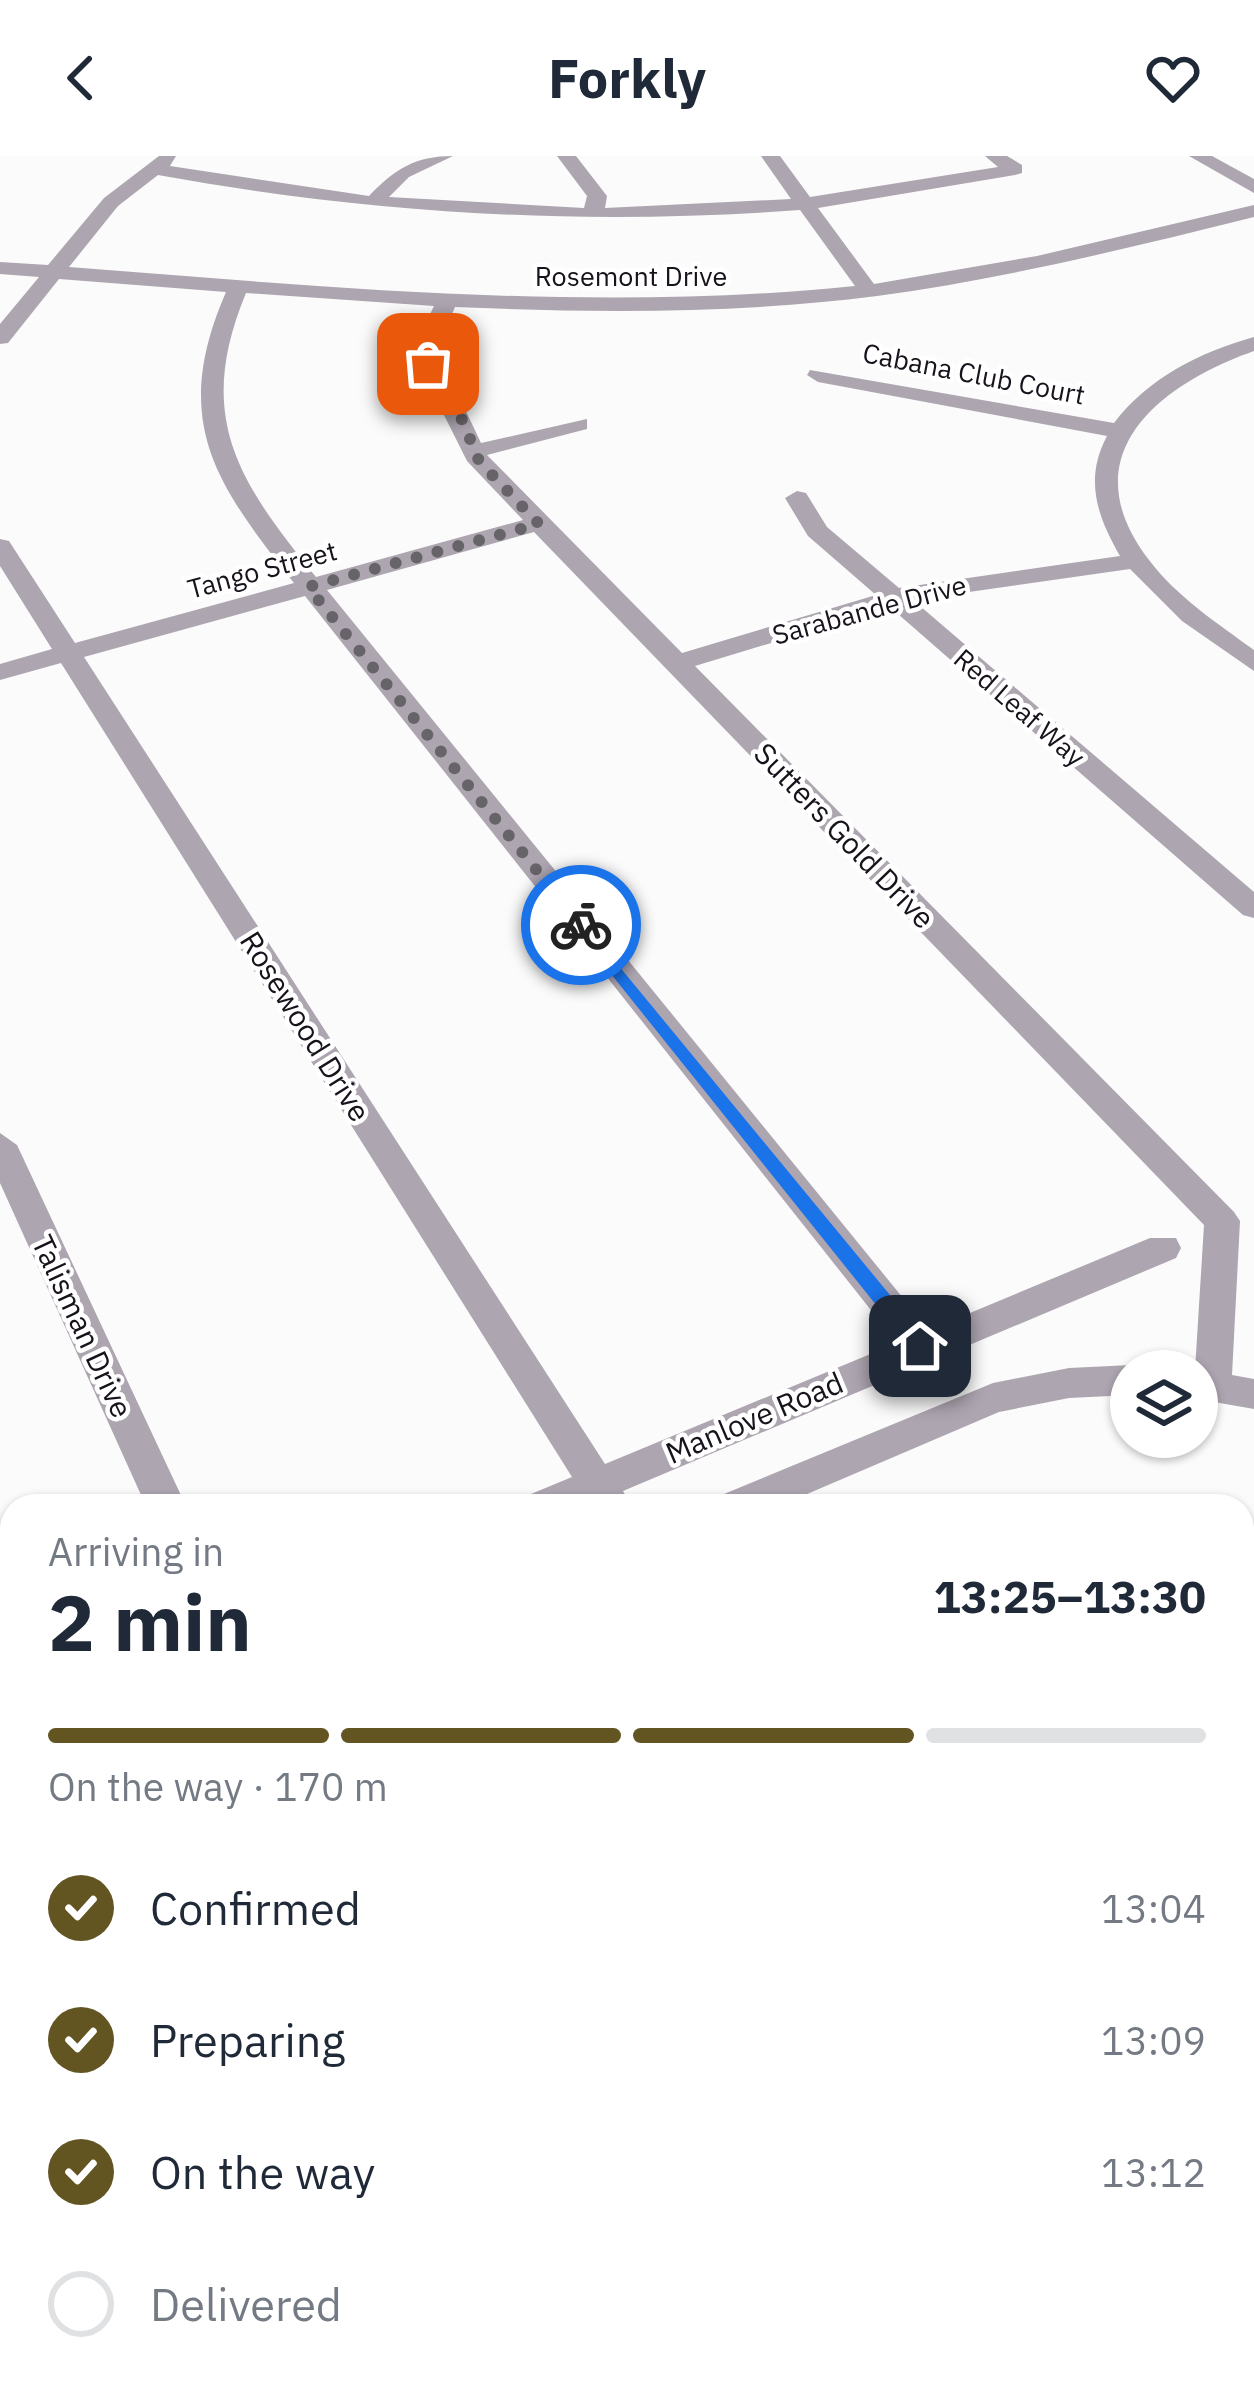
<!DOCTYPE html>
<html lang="en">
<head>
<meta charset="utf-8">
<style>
	:root { --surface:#fff; --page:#f2f2f3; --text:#1f2937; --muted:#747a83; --line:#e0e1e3; --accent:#635522 }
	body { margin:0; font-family:"IBM Plex Sans",sans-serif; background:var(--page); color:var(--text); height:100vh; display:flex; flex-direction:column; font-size:45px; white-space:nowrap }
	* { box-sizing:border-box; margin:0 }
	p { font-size:39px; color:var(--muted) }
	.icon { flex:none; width:66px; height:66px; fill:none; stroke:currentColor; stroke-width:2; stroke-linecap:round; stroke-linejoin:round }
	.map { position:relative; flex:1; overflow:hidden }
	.details { position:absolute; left:0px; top:1338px; width:1254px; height:903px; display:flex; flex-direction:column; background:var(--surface); border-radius:36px 36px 0 0; box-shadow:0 3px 9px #0004 }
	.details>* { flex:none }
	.fabs { position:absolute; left:1110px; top:1194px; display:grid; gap:24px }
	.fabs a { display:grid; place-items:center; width:108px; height:108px; border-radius:50%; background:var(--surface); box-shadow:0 3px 9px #0004; font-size:60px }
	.pin { position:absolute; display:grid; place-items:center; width:102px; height:102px; color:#fff; margin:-51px; border-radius:24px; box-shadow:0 6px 18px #0006 }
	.courier { position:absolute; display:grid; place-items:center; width:120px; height:120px; margin:-60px; border:9px solid #1a73e8; border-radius:50%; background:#fff; color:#222; box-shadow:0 3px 15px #0007 }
	.head em { font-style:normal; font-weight:700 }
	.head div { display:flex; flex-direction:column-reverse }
	.head { display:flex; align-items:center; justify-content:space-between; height:204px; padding:0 48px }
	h1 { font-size:78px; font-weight:700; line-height:90px }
	.bar { display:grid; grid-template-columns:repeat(4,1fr); gap:18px 12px; align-content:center; height:144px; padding:0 48px }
	.bar i { height:15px; border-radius:9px; background:var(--line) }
	.bar .selected { background:var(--accent) }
	.bar p { grid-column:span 4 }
	ol { padding:0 48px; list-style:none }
	li { display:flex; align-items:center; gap:36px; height:132px }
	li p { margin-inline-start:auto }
	li .icon { padding:12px; border-radius:50%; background:var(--accent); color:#fff; stroke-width:4 }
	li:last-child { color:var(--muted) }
	li i { width:66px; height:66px; border:6px solid var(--line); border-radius:50% }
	header { display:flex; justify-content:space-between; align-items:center; height:156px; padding:0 48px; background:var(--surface); font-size:54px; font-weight:700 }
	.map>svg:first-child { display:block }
</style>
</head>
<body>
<header><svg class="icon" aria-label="back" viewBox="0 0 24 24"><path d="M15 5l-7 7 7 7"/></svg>Forkly<svg class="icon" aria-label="heart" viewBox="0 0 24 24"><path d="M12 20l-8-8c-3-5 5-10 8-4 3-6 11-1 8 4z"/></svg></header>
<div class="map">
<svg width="1254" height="2239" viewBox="0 0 1254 2239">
	<rect width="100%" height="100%" fill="#fbfbfb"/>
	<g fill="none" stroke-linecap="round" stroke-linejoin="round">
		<!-- path -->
		<path stroke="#a2a0a3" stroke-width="6" stroke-dasharray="4.5 12" stroke-linecap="butt" d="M0,1844L12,1828
			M0,2047L12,2056
			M239,2229L253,2239
			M193,2239L200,2229
			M603,2239L608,2229
			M985,2239L989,2229"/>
		<!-- minor -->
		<path fill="#ada5b0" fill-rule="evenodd" d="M159,0H176L170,10L369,40C395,13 415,0 453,0L409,21L389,41L584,52L587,40L557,0H576L607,40L605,52L791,43L761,0H780L810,41L998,11L985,0H1007L1022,9V17L1015,19L818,52L874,128L1037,100L1254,49V61C1129,92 1004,123 877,140C737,158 595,157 455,151L437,194L481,287L587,263V273L487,299L682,497L876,439L808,380L785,342L797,335L806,337L827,371L899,432L1120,400C1097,360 1084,323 1107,280L818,226L807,219L810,214L1114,267C1148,222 1200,196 1254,181V195C1158,229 1069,300 1149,404C1177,441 1217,467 1254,494V515L1182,465L1130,413L913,444L1254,736V762L1243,759L890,451L695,510L1234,1056L1240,1065L1232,1219L1254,1223V1253L1197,1243V1215H1191L1195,1214L1204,1069L534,376L327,434L929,1174L1150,1082H1176L1181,1092L1176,1102L623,1335L631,1350H525L531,1338L572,1321L61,507L0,524V508L52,493L0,410V383L9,385L75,487L294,427C215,327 170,265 226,136L59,123L8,187L0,188V168L39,121L0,118V106L48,109L104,42ZM158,19C373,58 582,70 800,54L855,130C592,157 330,131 69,111L118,50ZM246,137L434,150L418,183L416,203L467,305L523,364L316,421C239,326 194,262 246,137ZM305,440L897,1187L605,1308L84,501Z
			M1189,0H1212L1254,23V37Z
			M0,977L17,989L186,1350H146L0,1027Z
			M1131,1209L1145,1215H1131V1239L1069,1242L999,1256L779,1350H718L724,1338L993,1227L1069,1212Z
			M12,1546V1586L0,1590V1550Z
			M12,1620V1662L0,1667V1625Z
			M12,1723V1777L0,1782V1728Z
			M12,1894V1995L0,1990V1899Z
			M1254,1905V1993L1242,1998V1910Z
			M290,2229H352L357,2239H295Z
			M1177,2229H1231L1229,2239H1175Z"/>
		<!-- major -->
		<path fill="#6c5e72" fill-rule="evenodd" d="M1254,1760V1837L1242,1842V1765Z
			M1065,2229H1122L1117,2239H1060Z"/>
		<!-- tram -->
		<path stroke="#656268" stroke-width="4.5" d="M0,2221L24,2239"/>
		<!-- rail -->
		<path stroke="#656268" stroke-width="12" d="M0,2105L12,2113
			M172,2229L186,2239"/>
	</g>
	<!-- route -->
	<path fill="#1a73e8" d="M581,764L927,1184V1195H913L575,773Z"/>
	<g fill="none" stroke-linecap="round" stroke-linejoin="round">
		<!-- done -->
		<path stroke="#676469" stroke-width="12" stroke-dasharray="0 21.6" d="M428,208L458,254L479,305L539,368L308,431L581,769"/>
	</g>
	<g text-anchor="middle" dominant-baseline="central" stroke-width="9" stroke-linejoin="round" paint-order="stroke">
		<!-- far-street labels -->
		<g font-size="27" fill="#17121b" stroke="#fff">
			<text x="631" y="119">Rosemont Drive</text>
			<text transform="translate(974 217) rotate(11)">Cabana Club Court</text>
			<text transform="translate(262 413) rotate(-15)">Tango Street</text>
			<text transform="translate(869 453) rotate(-15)">Sarabande Drive</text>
			<text transform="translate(1020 551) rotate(41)">Red Leaf Way</text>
		</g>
		<!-- street labels -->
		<g font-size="30" fill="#17121b" stroke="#fff">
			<text transform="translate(845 679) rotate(46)">Sutters Gold Drive</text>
			<text transform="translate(306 870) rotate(58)">Rosewood Drive</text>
			<text transform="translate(83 1170) rotate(65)">Talisman Drive</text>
			<text transform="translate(754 1261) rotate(-23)">Manlove Road</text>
		</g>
	</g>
</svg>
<div class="fabs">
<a><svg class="icon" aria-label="layers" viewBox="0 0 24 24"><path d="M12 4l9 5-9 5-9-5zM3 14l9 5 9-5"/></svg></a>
</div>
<div class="pin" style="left:428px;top:208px;background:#ea580c"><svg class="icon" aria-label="bag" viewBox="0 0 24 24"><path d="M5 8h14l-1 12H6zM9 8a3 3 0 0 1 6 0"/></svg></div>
<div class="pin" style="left:920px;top:1190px;background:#1f2937"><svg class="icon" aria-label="home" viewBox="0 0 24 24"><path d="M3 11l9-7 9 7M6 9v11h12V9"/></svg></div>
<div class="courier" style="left:581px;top:769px"><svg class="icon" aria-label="bike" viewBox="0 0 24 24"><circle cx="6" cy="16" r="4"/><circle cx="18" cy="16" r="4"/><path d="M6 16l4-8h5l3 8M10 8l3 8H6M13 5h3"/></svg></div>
<section class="details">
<div class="head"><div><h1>2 min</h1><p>Arriving in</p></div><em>13:25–13:30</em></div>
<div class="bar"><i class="selected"></i><i class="selected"></i><i class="selected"></i><i></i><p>On the way · 170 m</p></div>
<ol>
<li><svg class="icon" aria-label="check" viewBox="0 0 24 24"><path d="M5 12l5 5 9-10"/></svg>Confirmed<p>13:04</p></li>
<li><svg class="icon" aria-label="check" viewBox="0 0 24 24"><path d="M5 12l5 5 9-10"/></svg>Preparing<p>13:09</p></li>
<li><svg class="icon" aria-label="check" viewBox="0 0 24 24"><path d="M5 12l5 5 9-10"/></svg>On the way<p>13:12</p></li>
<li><i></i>Delivered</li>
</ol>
</section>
</div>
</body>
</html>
